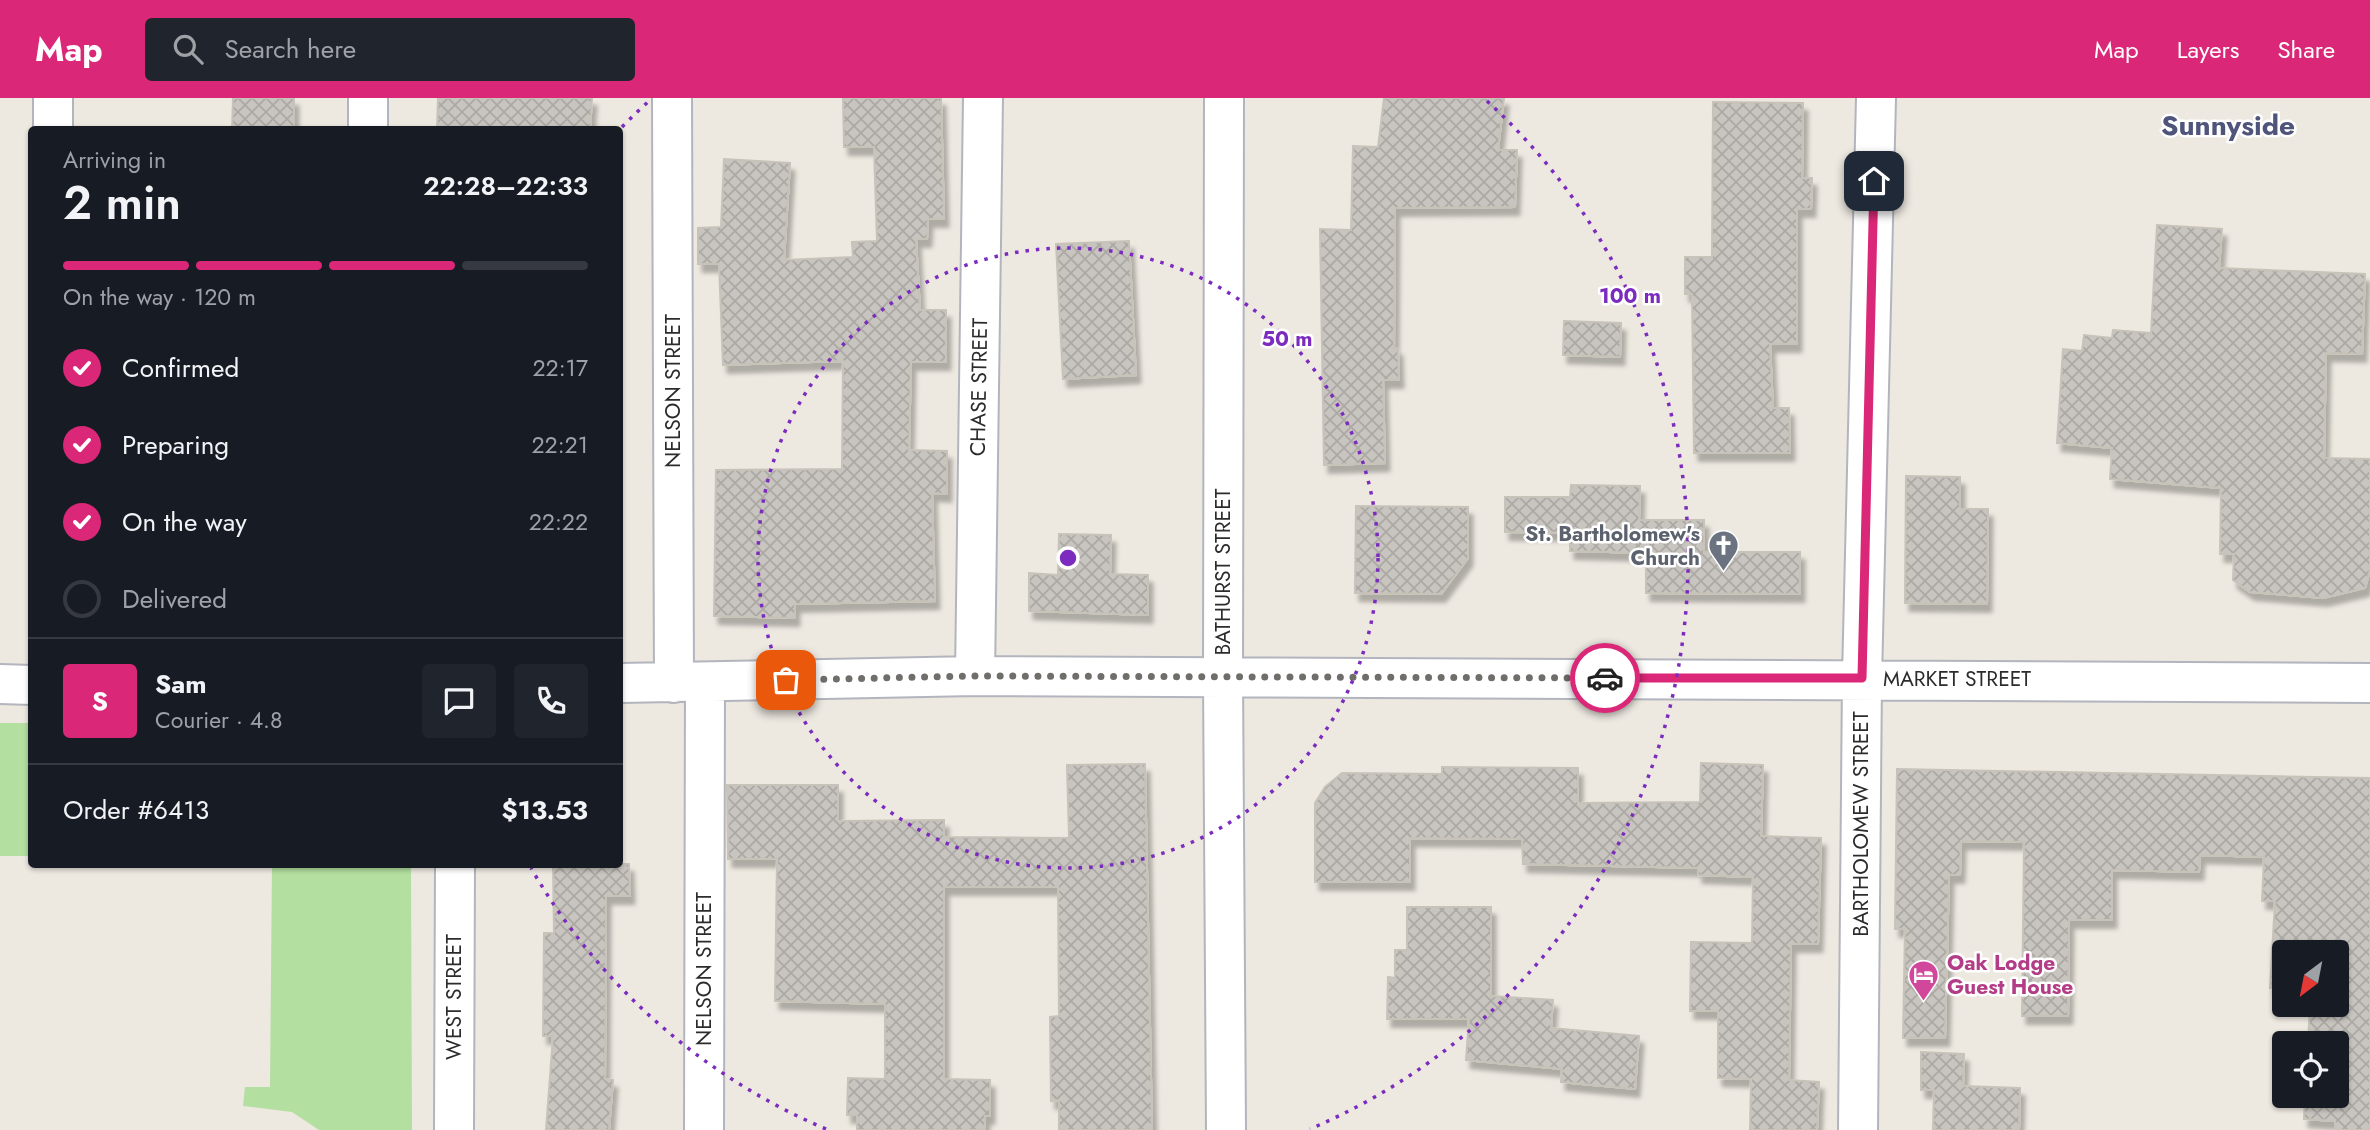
<!DOCTYPE html>
<html lang="en">
<head>
<meta charset="utf-8">
<style>
	:root { --surface:#171b24; --page:#20242c; --text:#f1f3f6; --muted:#9ea1a6; --line:#363941; --accent:#db2777 }
	body { margin:0; font-family:Jost,sans-serif; background:var(--page); color:var(--text); height:100vh; display:flex; flex-direction:column; font-size:26px; white-space:nowrap }
	* { box-sizing:border-box; margin:0 }
	p { font-size:23px; color:var(--muted) }
	.icon { flex:none; width:38px; height:38px; fill:none; stroke:currentColor; stroke-width:2; stroke-linecap:round; stroke-linejoin:round }
	.map { position:relative; flex:1; overflow:hidden }
	.panel { position:absolute; left:28px; top:28px; width:595px; height:742px; display:flex; flex-direction:column; background:var(--surface); border-radius:7px; box-shadow:0 2px 5px #0004 }
	.panel>* { flex:none }
	.needle { width:46px; rotate:212deg }
	.controls { position:absolute; left:2272px; top:842px; display:grid; gap:14px }
	.controls a { display:grid; place-items:center; width:77px; height:77px; border-radius:7px; background:var(--surface); box-shadow:0 2px 5px #0004; font-size:35px }
	.pin { position:absolute; display:grid; place-items:center; width:60px; height:60px; color:#fff; margin:-30px; border-radius:14px; box-shadow:0 4px 10px #0006 }
	.courier { position:absolute; display:grid; place-items:center; width:70px; height:70px; margin:-35px; border:5px solid #db2777; border-radius:50%; background:#fff; color:#222; box-shadow:0 2px 9px #0007 }
	.overview em { font-style:normal; font-weight:600 }
	.overview div { display:flex; flex-direction:column-reverse }
	.overview { display:flex; align-items:center; justify-content:space-between; height:119px; padding:0 35px }
	h1 { font-size:46px; font-weight:600; line-height:52px }
	.bar { display:grid; grid-template-columns:repeat(4,1fr); gap:10px 7px; align-content:center; height:84px; padding:0 35px }
	.bar i { height:9px; border-radius:5px; background:var(--line) }
	.bar .current { background:var(--accent) }
	.bar p { grid-column:span 4 }
	.line { display:flex; align-items:center; gap:18px; padding:0 35px; border-top:2px solid var(--line) }
	.line div { flex:1 }
	.round { display:grid; place-items:center; flex:none; width:74px; height:74px; border-radius:7px; background:var(--page) }
	ol { padding:0 35px; list-style:none }
	li { display:flex; align-items:center; gap:21px; height:77px }
	li p { margin-inline-start:auto }
	li .icon { padding:7px; border-radius:50%; background:var(--accent); color:#fff; stroke-width:4 }
	li:last-child { color:var(--muted) }
	li i { width:38px; height:38px; border:4px solid var(--line); border-radius:50% }
	header { display:flex; align-items:center; gap:42px; box-sizing:border-box; height:98px; padding:0 35px; background:var(--accent); color:#fff }
	header strong { font-size:33px }
	nav { display:flex; gap:38px; margin-inline-start:auto; font-size:24px }
	.search { width:490px; height:63px; background:var(--page); display:flex; align-items:center; gap:18px; box-sizing:border-box; padding:0 24px; border-radius:7px; color:var(--muted); font-size:26px }
	.map>svg:first-child { display:block }
</style>
</head>
<body>
<header>
<strong>Map</strong>
<div class="search"><svg class="icon" aria-label="search" viewBox="0 0 24 24"><circle cx="10" cy="10" r="6"/><path d="M15 15l6 6"/></svg>Search here</div>
<nav><a>Map</a><a>Layers</a><a>Share</a></nav>
</header>
<div class="map">
<svg width="2370" height="1032" viewBox="0 0 2370 1032">
	<defs>
		<pattern id="building-cross-hatch" width="8" height="8" patternUnits="userSpaceOnUse" patternTransform="scale(1.75)"><rect width="8" height="8" fill="#c8c4bf"/><path d="M0 0l8 8M0 8l8-8" fill="none" stroke="#aca9a4"/></pattern>
		<filter id="shadow"><feDropShadow dx="4.5" dy="8" stdDeviation="2" flood-color="#0004"/></filter>
	</defs>
	<rect width="100%" height="100%" fill="#ede8e0"/>
	<!-- grass -->
	<path fill="#b3dfa0" d="M0,625H31V758H0Z
		M272,767H411L412,1032H319L292,1014L243,1008L245,989H270Z"/>
	<!-- building -->
	<path fill="url(#building-cross-hatch)" stroke="#c8c3b9" stroke-width="2" filter="url(#shadow)" d="M233,0H294V32H232Z
		M438,0H592L590,32H437Z
		M843,0H941L944,121H928L927,141H916L920,212H946V264H911L909,352L947,353V396L932,395L935,503L795,506V520L714,518L716,372L842,371L843,263L723,267L719,166H698V130L721,129L724,61L790,65L784,162L853,159L852,144L877,143L874,49H844Z
		M1384,0H1504L1498,52H1517L1515,109L1395,110L1394,250H1398L1399,282H1383L1385,365L1324,367L1320,131L1351,132L1353,48L1378,49Z
		M1713,4L1803,5L1802,80H1812L1811,111H1797V246H1770L1773,310H1789L1790,355H1694L1692,196H1685V159H1712Z
		M2157,127L2222,131L2219,170L2365,176L2362,256L2326,255L2324,360L2370,361V472L2365,490L2323,500L2250,494L2233,482L2234,456H2220L2221,390L2110,381L2112,350L2057,345L2063,251L2082,253L2084,237L2112,240L2113,232L2151,235Z
		M1129,143L1136,277L1063,281L1056,146Z
		M1564,223L1621,225L1620,259L1563,257Z
		M1906,378L1960,379V411H1988L1987,506L1905,505Z
		M1571,387L1640,388L1639,422H1704V454H1800V496L1646,495V455L1570,453V435L1505,434V399H1570Z
		M1356,408L1468,409V460L1441,496L1355,495Z
		M1059,436L1111,437L1110,476L1148,477V517L1029,513V475L1058,477Z
		M1701,665L1763,667L1761,738L1821,740L1818,846H1791L1789,982L1819,984L1817,1032H1750L1751,981L1718,980V913H1690L1691,844L1752,845L1753,779L1698,777V770L1523,766L1522,741L1410,740V784H1315V705L1325,689L1342,675L1442,676V669L1578,670V705L1700,704Z
		M1145,666L1152,1032H1059V1002L1051,1003L1050,919L1059,918L1058,789H944V981L990,982V1018H985V1032H857V1017H847L848,980L885,981V906L775,903L777,761H728L727,687H838V723L944,722V739L1069,740L1067,667Z
		M1897,671L2370,680V1032H2335V1023L2304,1021L2305,998H2336V945H2308L2310,906H2336V854H2284V891L2270,890L2275,803H2262L2264,759L2200,757L2199,774L2112,772V822H2069L2068,918H2022L2024,744L1961,743L1960,777H1949L1945,940H1903L1905,831H1895Z
		M553,766H629L630,798H606L605,981L613,982L609,1032H546L553,938H543L544,835H554Z
		M1407,809H1491V898L1553,902L1551,930L1639,938L1635,991L1561,984L1562,971L1466,962L1469,921H1387L1388,879L1395,880V852H1407Z
		M1921,954L1964,956L1963,988L2020,990L2019,1032H1933L1934,992H1921Z"/>
	<g fill="none" stroke-linecap="round" stroke-linejoin="round">
		<defs>
			<path id="minor" d="M368,0V32
				M672,0L674,585
				M1224,0L1223,579L1226,1032
				M53,32V0
				M975,578L983,0
				M620,585L975,578L2370,585
				M0,586L32,587
				M454,1032L455,766
				M704,1032L705,584
				M1858,1032L1862,580L1876,0"/>
		</defs>
		<!-- minor casing -->
		<use href="#minor" stroke="#b3b5be" stroke-width="42"/>
		<!-- minor -->
		<use href="#minor" stroke="#fff" stroke-width="38"/>
	</g>
	<g fill="none" stroke-linecap="round" stroke-linejoin="round">
		<!-- done -->
		<path stroke="#706e6b" stroke-width="7" stroke-dasharray="0 12.6" d="M786,582L975,578L1605,580"/>
		<!-- route -->
		<path stroke="#db2777" stroke-width="9" d="M1605,580H1862L1874,83"/>
	</g>
	<!-- distance rings -->
	<g fill="none" stroke="#7b2cbf" stroke-width="3.5" stroke-dasharray="3.5 7">
		<circle cx="1068" cy="460" r="310"/>
		<path d="M826 1031A620 620 0 0 1 531 770M622 29A620 620 0 0 1 649 3M1487 3A620 620 0 0 1 1310 1031"/>
	</g>
	<!-- icons -->
	<defs>
		<symbol id="church-pin" viewBox="-11 -11 22 30"><path d="M0 17L-7.5 6A9.5 9.5 0 1 1 7.5 6Z" fill="#6b7280" stroke="#fff"/><path d="M-1.2-6h2.4v3.5h3.3v2.4h-3.3V6h-2.4V-.1h-3.3v-2.4h3.3Z" fill="#fff"/></symbol>
		<symbol id="hotel-pin" viewBox="-11 -11 22 30"><path d="M0 17L-7.5 6A9.5 9.5 0 1 1 7.5 6Z" fill="#d1479c" stroke="#fff"/><path d="M-6-4.5h1.5V1H6V5H4.5V3h-9V5H-6ZM-4 0a1.8 1.8 0 1 1 3.6 0ZM.5 0V-2.5h3Q6-2.5 6 0Z" fill="#fff"/></symbol>
	</defs>
	<g fill-rule="evenodd">
		<use href="#church-pin" x="1706" y="430" width="35" height="47"/>
		<use href="#hotel-pin" x="1906" y="860" width="35" height="47"/>
	</g>
	<g text-anchor="middle" dominant-baseline="central" stroke-width="5" stroke-linejoin="round" paint-order="stroke">
		<!-- street labels -->
		<g font-size="21" fill="#2c2c2c" stroke="#fff">
			<text transform="translate(979 289) rotate(-89)">CHASE STREET</text>
			<text transform="translate(673 293) rotate(-90)">NELSON STREET</text>
			<text transform="translate(1223 474) rotate(-90)">BATHURST STREET</text>
			<text x="1957" y="581">MARKET STREET</text>
			<text transform="translate(1861 726) rotate(-90)">BARTHOLOMEW STREET</text>
			<text transform="translate(704 871) rotate(-90)">NELSON STREET</text>
			<text transform="translate(454 899) rotate(-90)">WEST STREET</text>
		</g>
		<!-- worship labels -->
		<g font-size="21" font-weight="bold" fill="#5b616d" stroke="#fff" text-anchor="end">
			<text x="1700" y="436">St. Bartholomew's<tspan x="1700" dy="24">Church</tspan></text>
		</g>
		<!-- hotel labels -->
		<g font-size="21" font-weight="bold" fill="#b23c85" stroke="#fff" text-anchor="start">
			<text x="1947" y="865">Oak Lodge<tspan x="1947" dy="24">Guest House</tspan></text>
		</g>
		<!-- district labels -->
		<g font-size="28" font-weight="bold" fill="#4f557a" stroke="#fff">
			<text x="2228" y="27">Sunnyside</text>
		</g>
	</g>
	<circle cx="1068" cy="460" r="10" fill="#7b2cbf" stroke="#fff" stroke-width="3.5"/>
	<g font-size="21" text-anchor="middle" font-weight="bold" fill="#7b2cbf" stroke="#fff" stroke-width="5" stroke-linejoin="round" paint-order="stroke">
		<text x="1630" y="205">100 m</text>
		<text x="1287" y="248">50 m</text>
	</g>
</svg>
<div class="controls">
<a><svg class="needle" viewBox="-14 -14 28 28"><path d="M0-13l5 13h-10z" fill="#e53935"/><path d="M0 13l5-13h-10z" fill="#9ea1a6"/></svg></a>
<a><svg class="icon" aria-label="locate" viewBox="0 0 24 24"><circle cx="12" cy="12" r="6"/><path d="M12 2v4M12 18v4M2 12h4M18 12h4"/></svg></a>
</div>
<div class="pin" style="left:786px;top:582px;background:#ea580c"><svg class="icon" aria-label="bag" viewBox="0 0 24 24"><path d="M5 8h14l-1 12H6zM9 8a3 3 0 0 1 6 0"/></svg></div>
<div class="pin" style="left:1874px;top:83px;background:#1f2937"><svg class="icon" aria-label="home" viewBox="0 0 24 24"><path d="M3 11l9-7 9 7M6 9v11h12V9"/></svg></div>
<div class="courier" style="left:1605px;top:580px"><svg class="icon" aria-label="car" viewBox="0 0 24 24"><path d="M5 17H2v-5l4-1 3-4h7l3 4 3 1v5h-3M9 17h6M6 11h13"/><circle cx="7" cy="17" r="2"/><circle cx="17" cy="17" r="2"/></svg></div>
<section class="panel">
<div class="overview"><div><h1>2 min</h1><p>Arriving in</p></div><em>22:28–22:33</em></div>
<div class="bar"><i class="current"></i><i class="current"></i><i class="current"></i><i></i><p>On the way · 120 m</p></div>
<ol>
<li><svg class="icon" aria-label="check" viewBox="0 0 24 24"><path d="M5 12l5 5 9-10"/></svg>Confirmed<p>22:17</p></li>
<li><svg class="icon" aria-label="check" viewBox="0 0 24 24"><path d="M5 12l5 5 9-10"/></svg>Preparing<p>22:21</p></li>
<li><svg class="icon" aria-label="check" viewBox="0 0 24 24"><path d="M5 12l5 5 9-10"/></svg>On the way<p>22:22</p></li>
<li><i></i>Delivered</li>
</ol>
<div class="line" style="height:126px"><b class="round" style="background:var(--accent);color:#fff">S</b><div><b>Sam</b><p>Courier · 4.8</p></div><a class="round"><svg class="icon" aria-label="chat" viewBox="0 0 24 24"><path d="M4 5h16v11H9l-5 4z"/></svg></a><a class="round"><svg class="icon" aria-label="phone" viewBox="0 0 24 24"><path d="M5 4h4l2 5-3 2q2 4 5 5l2-3 5 2v4C11 20 4 13 5 4z"/></svg></a></div>
<div class="line" style="height:91px"><div>Order #6413</div><b>$13.53</b></div>
</section>
</div>
</body>
</html>
